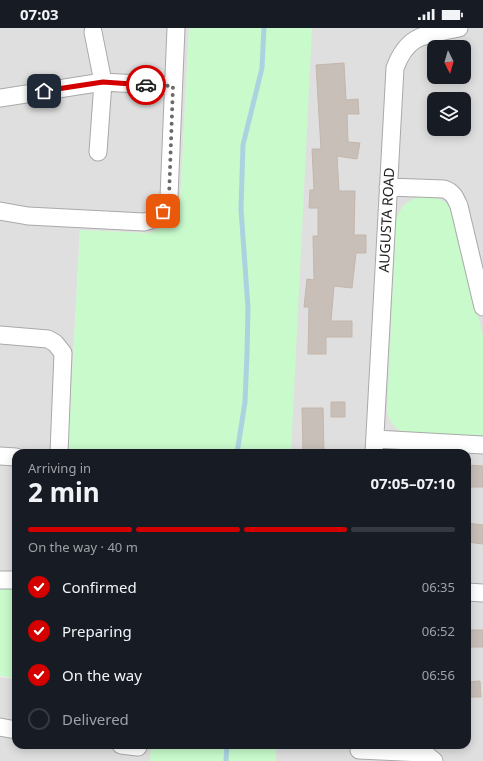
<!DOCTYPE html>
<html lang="en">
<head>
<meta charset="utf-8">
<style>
	:root { --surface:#171b24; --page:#20242c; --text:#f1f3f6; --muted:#9ea1a6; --line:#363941; --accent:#d40000 }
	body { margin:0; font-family:"Noto Sans",sans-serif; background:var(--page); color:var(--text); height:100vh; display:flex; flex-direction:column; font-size:15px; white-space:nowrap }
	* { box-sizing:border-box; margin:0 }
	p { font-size:13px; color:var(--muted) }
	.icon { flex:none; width:22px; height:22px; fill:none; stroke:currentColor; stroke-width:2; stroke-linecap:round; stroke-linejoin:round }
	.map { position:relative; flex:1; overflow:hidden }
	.side { position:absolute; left:12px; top:421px; width:459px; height:300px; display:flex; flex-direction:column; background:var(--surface); border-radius:12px; box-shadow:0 2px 10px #0003 }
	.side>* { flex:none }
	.needle { width:26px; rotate:175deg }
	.fabs { position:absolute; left:427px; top:12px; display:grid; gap:8px }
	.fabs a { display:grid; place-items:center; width:44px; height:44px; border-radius:8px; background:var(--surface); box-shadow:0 2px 10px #0003; font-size:20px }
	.pin { position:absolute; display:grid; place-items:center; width:34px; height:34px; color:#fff; margin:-17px; border-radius:8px; box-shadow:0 2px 6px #0006 }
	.courier { position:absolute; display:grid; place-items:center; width:40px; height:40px; margin:-20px; border:3px solid #d40000; border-radius:50%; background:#fff; color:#222; box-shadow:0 1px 5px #0007 }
	.overview em { font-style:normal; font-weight:700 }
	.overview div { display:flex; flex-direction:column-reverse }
	.overview { display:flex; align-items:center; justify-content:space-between; height:68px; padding:0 16px }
	h1 { font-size:26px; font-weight:700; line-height:30px }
	.bar { display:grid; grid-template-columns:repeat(4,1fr); gap:6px 4px; align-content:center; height:48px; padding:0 16px }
	.bar i { height:5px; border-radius:3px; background:var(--line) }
	.bar .on { background:var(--accent) }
	.bar p { grid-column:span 4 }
	ol { padding:0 16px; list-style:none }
	li { display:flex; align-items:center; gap:12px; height:44px }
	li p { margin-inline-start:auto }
	li .icon { padding:4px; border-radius:50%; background:var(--accent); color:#fff; stroke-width:4 }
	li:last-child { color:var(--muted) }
	li i { width:22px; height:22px; border:2px solid var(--line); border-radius:50% }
	.status { display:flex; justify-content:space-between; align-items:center; height:28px; padding:0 20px; background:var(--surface); direction:ltr }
	.status svg { height:11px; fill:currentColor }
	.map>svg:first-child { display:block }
</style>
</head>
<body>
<div class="status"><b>07:03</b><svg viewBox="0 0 49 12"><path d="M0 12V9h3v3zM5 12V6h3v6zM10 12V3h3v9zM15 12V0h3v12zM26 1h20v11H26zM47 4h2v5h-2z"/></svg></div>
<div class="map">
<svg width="483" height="733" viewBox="0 0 483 733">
	<rect width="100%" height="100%" fill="#f2efe9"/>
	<!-- residential -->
	<path fill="#e0dfdf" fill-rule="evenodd" d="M0,0H189L180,176L174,189L159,202L148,205L80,202L68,425H16V560L0,559Z
		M311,0H483V733H275L276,717H467V425H290ZM434,19H464V49H434ZM434,71H464V101H434Z
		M0,649L16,651V717H151L150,733H0Z"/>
	<!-- park -->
	<path fill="#c8facc" d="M189,0H312L291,425H68L80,202L148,205C164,201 173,191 180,176Z
		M420,169C434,169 444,169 452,182L483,308V409C467,408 411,409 400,403C392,398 389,392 387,383L396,191C401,178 407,172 420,169Z
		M0,559L16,560V650L0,648Z
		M151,717H276L275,733H150Z"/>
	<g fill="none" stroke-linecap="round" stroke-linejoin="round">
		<!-- stream -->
		<path stroke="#aad3df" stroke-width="5" d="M237,425L245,374L247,326L248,280L241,181L243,117L262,40L264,0
			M226,733L227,717"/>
	</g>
	<!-- building -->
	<path fill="#c7bfb8" stroke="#c4b6ab" d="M344,35L346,72L358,71L359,86H347L348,114L360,115L357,131L337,128L339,163H355L354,207H366V225H356L352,260L334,258L331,293H352V309H326V326H308L309,279H304L307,251L314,252L313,208H318V180H309L310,162H314L312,121H321L316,37Z
		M331,374H345V389H331Z
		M302,380H323L324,425H303Z
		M467,437L483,438V459H467Z
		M467,495L483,497V516L467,514Z
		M467,602H483V619H467Z
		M480,653L481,669H467V654Z"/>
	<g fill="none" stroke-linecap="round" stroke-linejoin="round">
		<defs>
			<path id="street" d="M93,4L103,54L98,124
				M0,70L103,54L173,58
				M388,159L444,161C453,164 455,169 459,178L483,279
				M0,183L28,188L144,194C158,191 165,183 169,169L176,0
				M0,307L48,311L55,315L63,325L59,425
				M375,411L483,417
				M374,425L395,40C408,5 426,7 459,0
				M0,428L16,429
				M0,552H16
				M467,564L483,565
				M0,699L16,702
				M121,717L138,719
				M359,722L424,725L434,733"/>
		</defs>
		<!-- street casing -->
		<use href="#street" stroke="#a9a9a9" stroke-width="19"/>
		<!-- street -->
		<use href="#street" stroke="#fff" stroke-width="17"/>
	</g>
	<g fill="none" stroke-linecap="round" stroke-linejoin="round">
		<!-- done -->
		<path stroke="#6b6a68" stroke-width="4" stroke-dasharray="0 7.2" d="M146,57L173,58L169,169L163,183"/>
		<!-- route -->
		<path stroke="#d40000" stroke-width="5" d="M44,63L103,54L146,57"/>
	</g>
	<g text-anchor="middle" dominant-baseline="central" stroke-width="3.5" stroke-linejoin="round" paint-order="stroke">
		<!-- street labels -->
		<g font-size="14" fill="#222" stroke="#fff">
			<text transform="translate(386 192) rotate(-87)">AUGUSTA ROAD</text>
		</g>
	</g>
</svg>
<div class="fabs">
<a><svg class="needle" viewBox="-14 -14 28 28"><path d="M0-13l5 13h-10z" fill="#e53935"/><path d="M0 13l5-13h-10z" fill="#9ea1a6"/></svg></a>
<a><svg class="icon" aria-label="layers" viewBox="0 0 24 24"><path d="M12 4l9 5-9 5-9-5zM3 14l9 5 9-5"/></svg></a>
</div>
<div class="pin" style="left:163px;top:183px;background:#ea580c"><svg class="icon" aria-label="bag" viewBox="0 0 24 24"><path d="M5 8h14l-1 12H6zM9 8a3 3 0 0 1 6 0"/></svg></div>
<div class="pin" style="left:44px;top:63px;background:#1f2937"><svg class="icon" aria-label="home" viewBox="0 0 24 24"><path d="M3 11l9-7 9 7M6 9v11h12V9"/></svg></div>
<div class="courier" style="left:146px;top:57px"><svg class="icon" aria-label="car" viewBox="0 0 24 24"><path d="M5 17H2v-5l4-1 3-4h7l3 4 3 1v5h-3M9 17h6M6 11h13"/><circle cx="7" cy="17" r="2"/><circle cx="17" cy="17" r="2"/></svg></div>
<section class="side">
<div class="overview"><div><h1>2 min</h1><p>Arriving in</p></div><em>07:05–07:10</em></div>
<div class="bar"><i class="on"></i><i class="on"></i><i class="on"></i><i></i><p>On the way · 40 m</p></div>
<ol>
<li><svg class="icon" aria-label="check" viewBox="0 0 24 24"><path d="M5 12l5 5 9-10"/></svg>Confirmed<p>06:35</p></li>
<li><svg class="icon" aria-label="check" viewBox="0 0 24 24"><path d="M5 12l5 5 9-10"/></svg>Preparing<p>06:52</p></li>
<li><svg class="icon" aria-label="check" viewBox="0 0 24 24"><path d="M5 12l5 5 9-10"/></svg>On the way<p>06:56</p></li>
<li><i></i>Delivered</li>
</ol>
</section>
</div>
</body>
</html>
